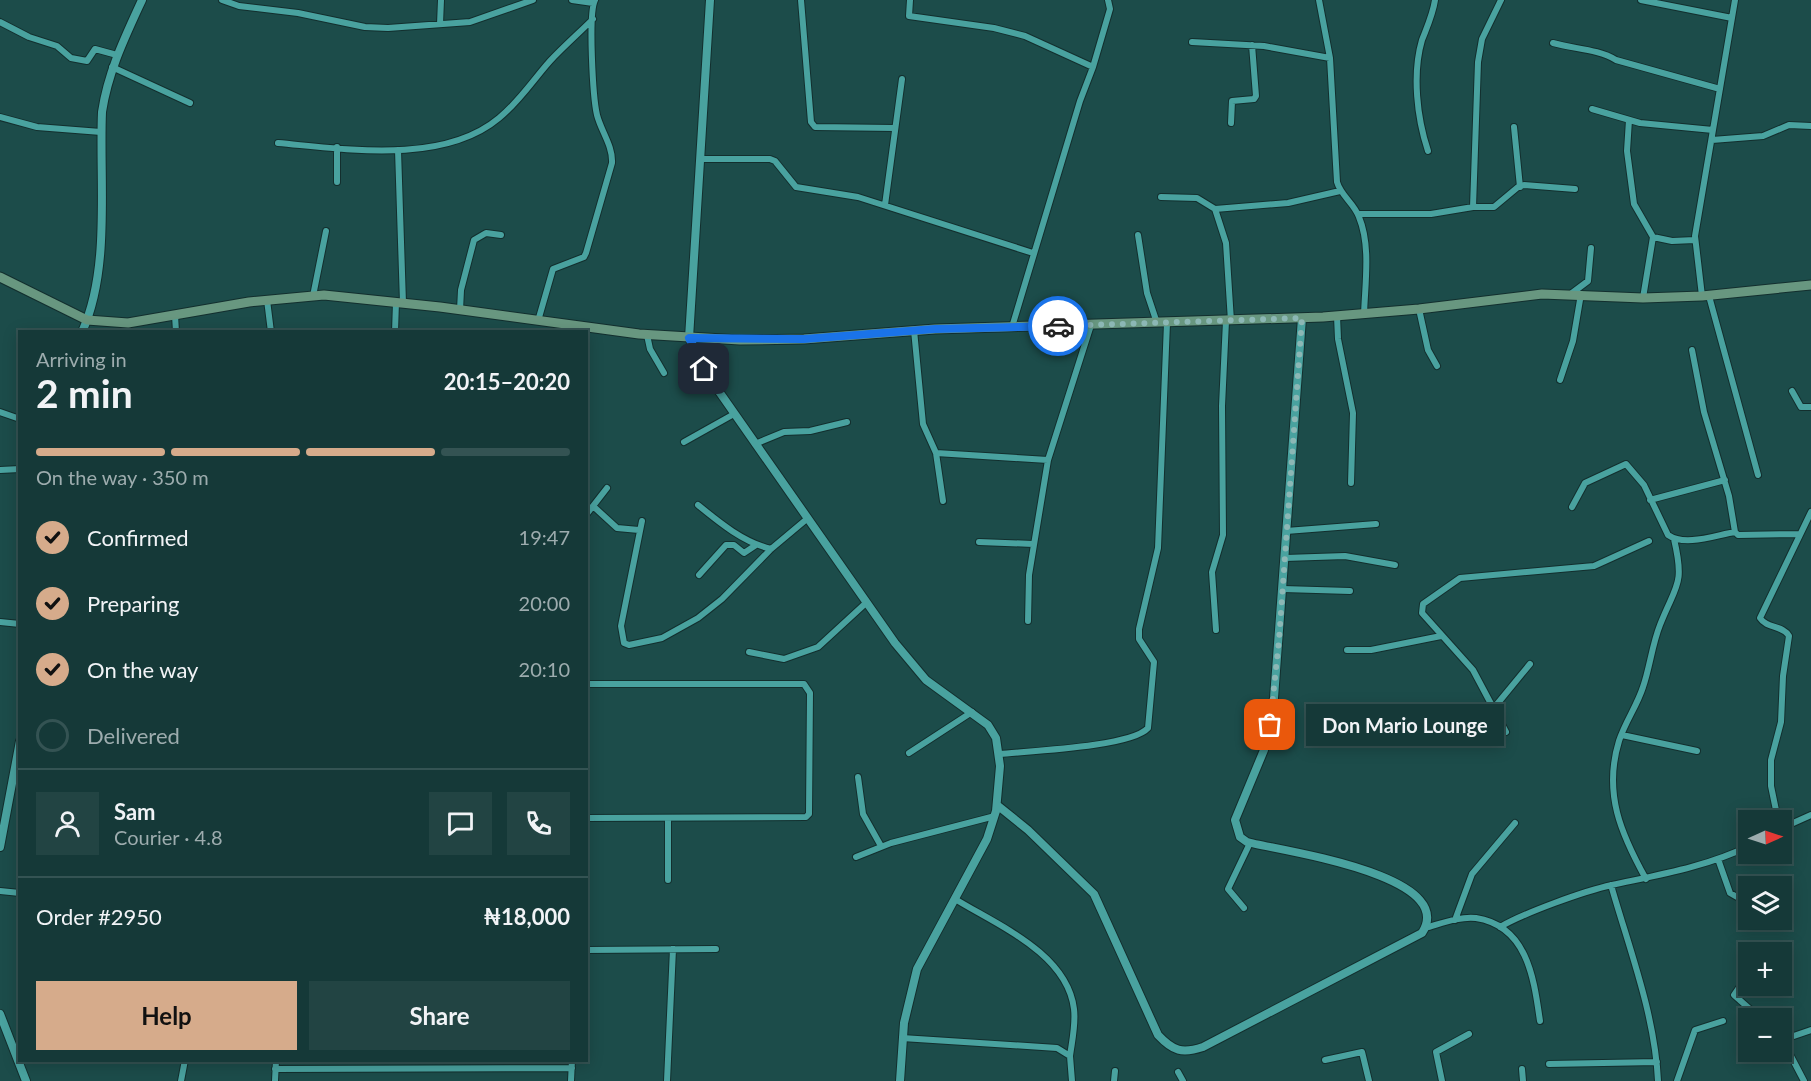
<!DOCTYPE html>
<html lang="en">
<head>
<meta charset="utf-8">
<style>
	:root { --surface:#153938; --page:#224443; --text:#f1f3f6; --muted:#9dacae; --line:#345353; --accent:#d6ab8b }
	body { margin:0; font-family:Lato,sans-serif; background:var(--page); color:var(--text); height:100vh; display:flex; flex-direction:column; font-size:22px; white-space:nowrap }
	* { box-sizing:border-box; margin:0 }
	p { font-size:20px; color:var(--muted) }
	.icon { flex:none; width:33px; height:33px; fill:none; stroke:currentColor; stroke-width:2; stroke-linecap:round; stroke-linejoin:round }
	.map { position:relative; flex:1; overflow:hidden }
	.panel { position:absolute; left:18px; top:330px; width:570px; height:732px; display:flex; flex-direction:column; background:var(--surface); border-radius:0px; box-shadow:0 3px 15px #0003,0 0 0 2px var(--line) }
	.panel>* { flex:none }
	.needle { width:39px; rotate:87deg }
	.fabs { position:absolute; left:1738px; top:810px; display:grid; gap:12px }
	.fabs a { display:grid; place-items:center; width:54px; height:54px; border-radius:0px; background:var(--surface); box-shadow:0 3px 15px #0003,0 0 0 2px var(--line); font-size:30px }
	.pin { position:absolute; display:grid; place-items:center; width:51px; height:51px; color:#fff; margin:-26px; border-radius:12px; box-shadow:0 3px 9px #0006 }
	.courier { position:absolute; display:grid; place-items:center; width:60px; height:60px; margin:-30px; border:4px solid #1a73e8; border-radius:50%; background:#fff; color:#222; box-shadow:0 2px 8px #0007 }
	.bubble { position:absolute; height:42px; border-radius:0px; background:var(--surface); box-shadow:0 3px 15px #0003,0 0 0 2px var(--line); font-size:20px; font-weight:700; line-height:42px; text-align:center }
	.head em { font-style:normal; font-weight:700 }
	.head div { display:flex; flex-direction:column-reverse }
	.head { display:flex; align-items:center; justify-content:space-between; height:102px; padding:0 18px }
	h1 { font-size:39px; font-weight:700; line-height:45px }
	.bar { display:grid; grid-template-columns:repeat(4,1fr); gap:9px 6px; align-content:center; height:72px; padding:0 18px }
	.bar i { height:8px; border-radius:4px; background:var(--line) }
	.bar .on { background:var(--accent) }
	.bar p { grid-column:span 4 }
	.line { display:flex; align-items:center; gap:15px; padding:0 18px; border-top:2px solid var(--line) }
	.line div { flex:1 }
	.round { display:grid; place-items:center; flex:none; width:63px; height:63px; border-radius:0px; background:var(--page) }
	ol { padding:0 18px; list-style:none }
	li { display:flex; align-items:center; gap:18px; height:66px }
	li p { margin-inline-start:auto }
	li .icon { padding:6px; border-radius:50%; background:var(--accent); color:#111; stroke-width:4 }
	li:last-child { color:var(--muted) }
	li i { width:33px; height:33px; border:3px solid var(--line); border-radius:50% }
	.cta { display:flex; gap:12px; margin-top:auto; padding:12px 18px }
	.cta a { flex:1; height:69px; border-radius:0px; background:var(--accent); color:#111; font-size:24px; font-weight:700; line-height:69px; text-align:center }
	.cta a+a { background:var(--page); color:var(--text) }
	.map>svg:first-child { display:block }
</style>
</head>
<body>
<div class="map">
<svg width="1811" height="1081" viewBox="0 0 1811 1081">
	<rect width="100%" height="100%" fill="#1c4c4a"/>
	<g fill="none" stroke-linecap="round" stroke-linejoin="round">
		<defs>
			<path id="minor" d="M222,0L239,6L298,13L365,27L388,28L470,22L533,0
				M572,0L593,3
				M801,0L811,122L815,127L895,128
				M910,0L909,16L994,28L1025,36L1093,67
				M1319,0L1330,58L1337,182C1341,196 1354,203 1359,217C1371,246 1365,283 1364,315
				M1641,0L1732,18
				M0,22L29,37L57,46L71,58L87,61L95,49L117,55
				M440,24L441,0
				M1192,42L1264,46L1330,58
				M1553,43C1574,49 1598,49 1616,60L1720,89
				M112,67L190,103
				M1592,109L1640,123L1713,130
				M0,117L37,127L101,132
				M1629,120L1627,151L1634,204L1653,237L1672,241L1695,240
				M1231,123L1232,101L1254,99L1256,96L1252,45
				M1514,127L1520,187
				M1712,140L1763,136L1789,125L1811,126
				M278,143C345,149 443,165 499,118C520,101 533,80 550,61C564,46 579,33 593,19
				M337,147V182
				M398,150L403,303
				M1428,151C1417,118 1412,74 1422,40C1427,27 1433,14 1435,0
				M700,159H770L775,161L796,187L858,197L1033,253
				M1161,197L1197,198L1215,209L1226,243L1231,321
				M885,205L902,79
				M1473,207L1478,62L1482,39L1501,0
				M1215,209L1288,203L1340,191
				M1359,214H1431L1473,207H1494L1518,187L1524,185L1575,189
				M1138,235L1147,293L1157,323
				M1572,293L1588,281L1591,248
				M313,296L326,231
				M1702,296L1695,236L1735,0
				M1709,296L1758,475
				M1643,298L1653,237
				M267,300L271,332
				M1419,309L1428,350L1437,366
				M460,310L461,290L474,240L486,233L501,235
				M175,315L176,332
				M1337,316L1338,339L1353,413L1351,483
				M538,321L553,269L584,257L586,253L612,163C613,146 601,131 597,115C593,98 588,14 595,0
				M1012,327L1080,101L1093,67L1110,9L1108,0
				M914,330L923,424L936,453L943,501
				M395,332L396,302
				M647,335L650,349L664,373
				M1692,350L1704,412L1729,496L1735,532
				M1560,380L1573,341L1581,294
				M1792,391L1801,407H1811
				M0,412L20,419
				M684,442L734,414
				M755,444L784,432L810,431L847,422
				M936,453L1048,460
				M0,470L20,469
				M1650,500L1725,480
				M698,505C720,523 743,542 771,549
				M593,506L617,528L639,530
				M1572,507L1585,483L1626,464L1644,485L1668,535C1685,547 1716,535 1735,532L1738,535L1800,534
				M586,515L607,488
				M642,521L621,626L624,643L629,645L662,638L698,618L722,599L771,549L808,518
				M1286,531L1376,524
				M979,542L1033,544
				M1285,558L1345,556L1395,565
				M699,575L726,545H734L744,553L756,545
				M1283,589L1350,591
				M1028,621L1029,575L1048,460L1091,325
				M0,622L20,624
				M1216,630L1212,572L1223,535L1222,406L1226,321
				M1347,650H1371L1441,636
				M749,652L784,659L818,647L867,602
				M586,684H804L810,693L809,814L806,817L586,818
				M1493,709L1530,664
				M1506,732L1473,670L1422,613L1423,604L1460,578L1594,566L1649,541
				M1622,735L1697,751
				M909,753L972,712
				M1000,754C1029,751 1131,747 1148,728L1154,662L1139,639V629L1158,548L1167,323
				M858,777L863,814L881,846
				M1778,820L1771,786V760L1781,722L1783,676L1789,636C1783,625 1767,629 1760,618L1811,512
				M1782,828L1811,815
				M856,857L891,843L995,816
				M1718,859L1730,893L1737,897L1749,898
				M1646,879C1621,834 1603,793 1619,741C1625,722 1637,706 1643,687C1650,667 1652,645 1660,625C1676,584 1685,586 1674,539
				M668,880V818
				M1611,885C1629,948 1655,1015 1658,1081
				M0,891L20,893
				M955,899C997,925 1067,953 1074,1009C1076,1024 1072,1041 1070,1056
				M1244,908L1228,889L1250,843
				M1455,920L1472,874L1515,823
				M1500,927C1524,913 1584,891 1612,885C1658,875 1706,867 1749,846
				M1425,928C1440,924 1460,916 1476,918C1528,926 1534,980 1540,1021
				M586,950L716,949
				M1745,979L1734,995L1760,1018
				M902,1038L1057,1048L1070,1056L1072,1081
				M1782,1039L1804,1081
				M1782,1040L1811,1030
				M1325,1060L1362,1052L1369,1081
				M1549,1064L1657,1062
				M275,1069L572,1068
				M1522,1069L1523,1081
				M1178,1072L1183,1081
				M181,1081L185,1060
				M275,1081L276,1060
				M571,1081L572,1060
				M667,1081L673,949
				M1114,1081L1115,1071
				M1442,1081L1436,1052L1469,1034
				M1677,1081L1695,1030L1723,1021"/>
			<path id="tertiary" d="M710,0L689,338L718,390L895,643L926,680L988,725L996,738L1000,766L996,811L987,839L917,969L904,1023L900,1081
				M82,332C111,268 99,181 102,112C108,72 125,37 142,0
				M997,805L1028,830L1094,894L1158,1035C1173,1051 1182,1054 1203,1047L1422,933C1460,874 1275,850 1247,842L1240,837L1235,820L1264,750L1274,698L1302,318
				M0,847L20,741
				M0,1014L26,1081"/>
			<path id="secondary" d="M0,277L87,320L128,323L249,302L324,295L440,307L639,334L740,340L804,339L935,329L1323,317L1419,309L1542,294L1643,298L1702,296L1811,285"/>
		</defs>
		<!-- minor casing -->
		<use href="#minor" stroke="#132f2e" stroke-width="8"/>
		<!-- tertiary casing -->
		<use href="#tertiary" stroke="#132f2e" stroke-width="10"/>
		<!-- secondary casing -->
		<use href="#secondary" stroke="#132f2e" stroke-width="11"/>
		<!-- minor -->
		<use href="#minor" stroke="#49a29f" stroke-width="6"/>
		<!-- tertiary -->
		<use href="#tertiary" stroke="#49a29f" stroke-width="8"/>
		<!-- secondary -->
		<use href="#secondary" stroke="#689780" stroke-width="9"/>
	</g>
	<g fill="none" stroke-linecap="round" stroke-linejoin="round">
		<!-- done -->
		<path stroke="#8cb7b5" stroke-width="6" stroke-dasharray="0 10.8" d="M1058,326L1302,318L1279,640L1270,725"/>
		<!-- route -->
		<path stroke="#1a73e8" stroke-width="8" d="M704,369L689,338L804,339L935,329L1058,326"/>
	</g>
</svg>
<div class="fabs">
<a><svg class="needle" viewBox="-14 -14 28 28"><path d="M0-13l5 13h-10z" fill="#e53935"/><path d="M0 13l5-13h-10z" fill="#9dacae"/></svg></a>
<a><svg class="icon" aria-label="layers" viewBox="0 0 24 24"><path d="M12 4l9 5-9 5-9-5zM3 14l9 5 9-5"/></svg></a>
<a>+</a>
<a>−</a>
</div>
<div class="pin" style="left:1270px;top:725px;background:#ea580c"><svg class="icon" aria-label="bag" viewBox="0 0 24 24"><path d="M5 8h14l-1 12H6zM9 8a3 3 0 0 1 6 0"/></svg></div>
<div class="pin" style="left:704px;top:369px;background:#1f2937"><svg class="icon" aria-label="home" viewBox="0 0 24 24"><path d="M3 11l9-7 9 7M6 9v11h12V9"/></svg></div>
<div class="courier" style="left:1058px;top:326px"><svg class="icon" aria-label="car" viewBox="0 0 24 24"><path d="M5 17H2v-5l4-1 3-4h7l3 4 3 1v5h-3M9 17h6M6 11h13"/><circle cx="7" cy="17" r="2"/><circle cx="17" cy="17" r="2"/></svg></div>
<div class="bubble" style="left:1306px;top:704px;width:198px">Don Mario Lounge</div>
<section class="panel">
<div class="head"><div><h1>2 min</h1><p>Arriving in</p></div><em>20:15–20:20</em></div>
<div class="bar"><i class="on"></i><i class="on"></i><i class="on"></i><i></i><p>On the way · 350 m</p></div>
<ol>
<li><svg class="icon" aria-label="check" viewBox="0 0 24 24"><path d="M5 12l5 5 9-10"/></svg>Confirmed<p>19:47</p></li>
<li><svg class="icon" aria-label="check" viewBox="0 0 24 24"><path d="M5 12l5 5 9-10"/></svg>Preparing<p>20:00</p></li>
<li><svg class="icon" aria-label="check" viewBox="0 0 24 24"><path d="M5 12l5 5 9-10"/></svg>On the way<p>20:10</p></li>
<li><i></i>Delivered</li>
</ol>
<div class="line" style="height:108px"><a class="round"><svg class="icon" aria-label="person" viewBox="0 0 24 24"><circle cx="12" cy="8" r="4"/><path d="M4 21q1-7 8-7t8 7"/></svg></a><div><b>Sam</b><p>Courier · 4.8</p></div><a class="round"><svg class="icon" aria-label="chat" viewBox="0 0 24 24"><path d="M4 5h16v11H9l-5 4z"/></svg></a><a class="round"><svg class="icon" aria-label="phone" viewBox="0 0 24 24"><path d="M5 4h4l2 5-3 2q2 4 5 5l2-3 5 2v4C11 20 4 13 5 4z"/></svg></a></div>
<div class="line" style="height:78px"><div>Order #2950</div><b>₦18,000</b></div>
<div class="cta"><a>Help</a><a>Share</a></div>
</section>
</div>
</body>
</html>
